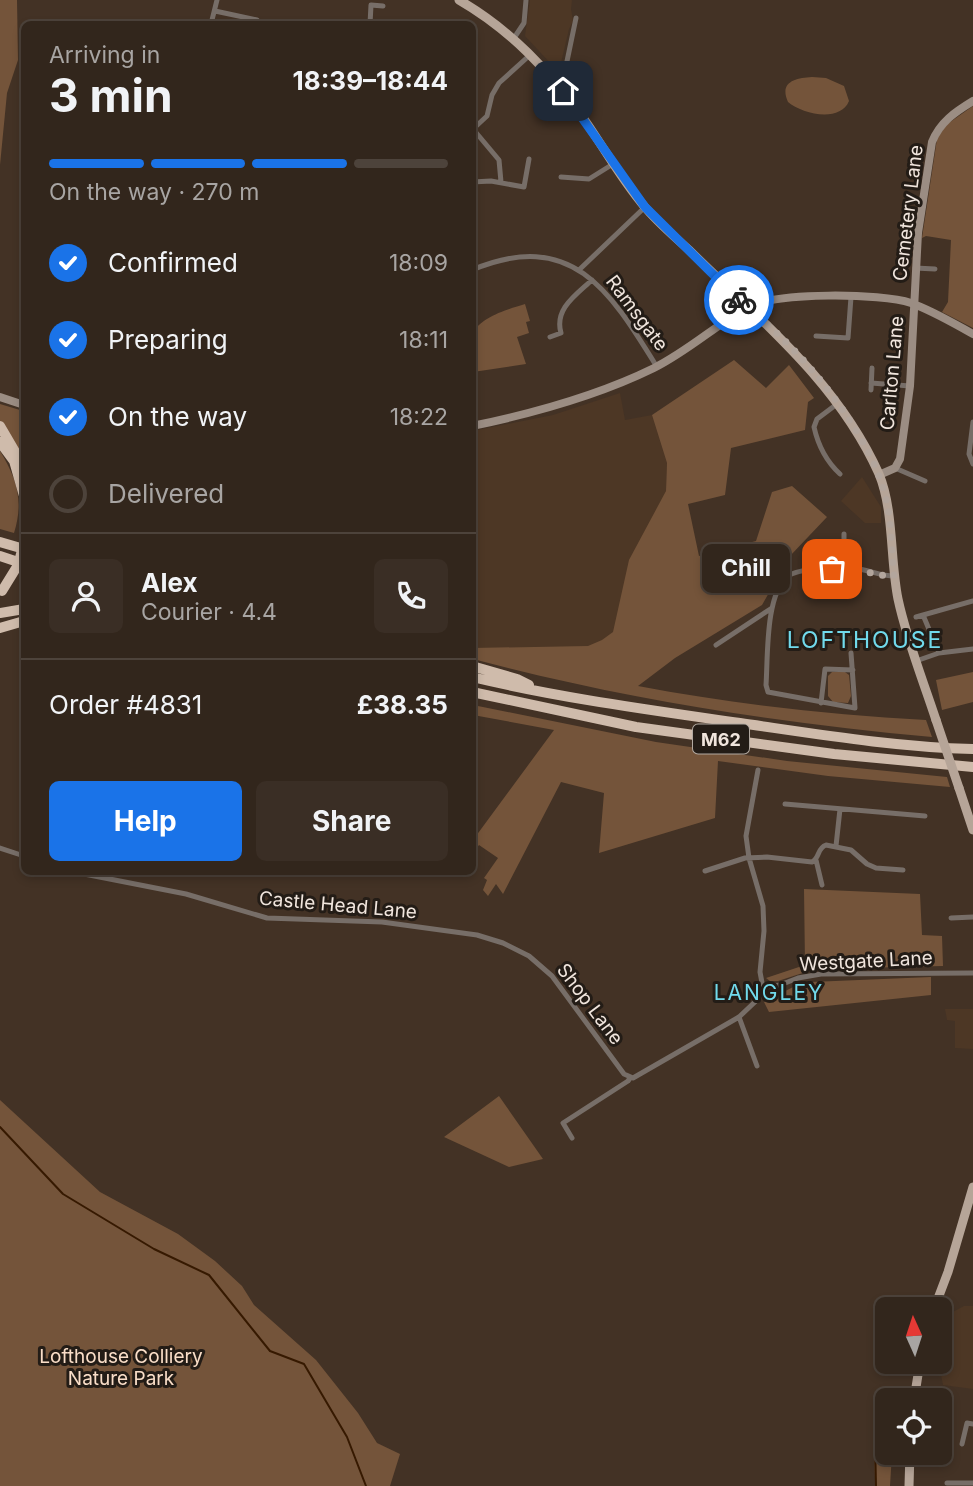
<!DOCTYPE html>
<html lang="en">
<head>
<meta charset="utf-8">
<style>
	:root { --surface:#32261c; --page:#3a2e25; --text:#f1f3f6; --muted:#a8a5a3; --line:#4d433b; --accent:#1a73e8 }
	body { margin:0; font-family:Inter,sans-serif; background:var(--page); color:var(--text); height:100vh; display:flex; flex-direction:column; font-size:26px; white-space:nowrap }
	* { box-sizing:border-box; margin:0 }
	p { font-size:23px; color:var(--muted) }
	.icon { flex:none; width:38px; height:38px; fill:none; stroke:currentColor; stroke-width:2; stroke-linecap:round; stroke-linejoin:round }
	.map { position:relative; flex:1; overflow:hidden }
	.sheet { position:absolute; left:21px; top:21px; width:455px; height:854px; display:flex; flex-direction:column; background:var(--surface); border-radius:10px; box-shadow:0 4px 10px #0003,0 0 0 2px var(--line) }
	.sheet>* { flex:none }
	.needle { width:46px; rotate:357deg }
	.buttons { position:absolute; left:875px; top:1297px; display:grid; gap:14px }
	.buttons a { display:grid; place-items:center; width:77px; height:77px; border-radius:10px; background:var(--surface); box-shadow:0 4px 10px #0003,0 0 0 2px var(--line); font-size:35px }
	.pin { position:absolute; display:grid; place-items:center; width:60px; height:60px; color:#fff; margin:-30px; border-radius:14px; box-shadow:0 4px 10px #0006 }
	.courier { position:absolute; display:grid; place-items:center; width:70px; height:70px; margin:-35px; border:5px solid #1a73e8; border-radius:50%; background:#fff; color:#222; box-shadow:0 2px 9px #0007 }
	.bubble { position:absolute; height:49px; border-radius:10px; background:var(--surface); box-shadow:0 4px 10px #0003,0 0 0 2px var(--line); font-size:23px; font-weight:700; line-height:49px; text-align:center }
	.summary em { font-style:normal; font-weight:700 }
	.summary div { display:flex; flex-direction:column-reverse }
	.summary { display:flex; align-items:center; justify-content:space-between; height:119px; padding:0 28px }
	h1 { font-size:46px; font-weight:700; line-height:52px }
	.bar { display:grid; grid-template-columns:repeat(4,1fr); gap:10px 7px; align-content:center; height:84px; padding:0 28px }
	.bar i { height:9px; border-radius:5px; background:var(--line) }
	.bar .active { background:var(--accent) }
	.bar p { grid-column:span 4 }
	.line { display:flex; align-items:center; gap:18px; padding:0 28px; border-top:2px solid var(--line) }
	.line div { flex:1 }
	.round { display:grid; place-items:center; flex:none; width:74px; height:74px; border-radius:10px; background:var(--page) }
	ol { padding:0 28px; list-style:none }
	li { display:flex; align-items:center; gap:21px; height:77px }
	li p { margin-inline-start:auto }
	li .icon { padding:7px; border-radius:50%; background:var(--accent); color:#fff; stroke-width:4 }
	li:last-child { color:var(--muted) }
	li i { width:38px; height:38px; border:4px solid var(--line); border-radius:50% }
	.action { display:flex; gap:14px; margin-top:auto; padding:14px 28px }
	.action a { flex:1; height:80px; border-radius:10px; background:var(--accent); color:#fff; font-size:28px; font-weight:700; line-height:80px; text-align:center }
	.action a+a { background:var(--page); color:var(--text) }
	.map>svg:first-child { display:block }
</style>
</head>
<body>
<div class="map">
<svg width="973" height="1486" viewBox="0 0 973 1486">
	<rect width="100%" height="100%" fill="#433225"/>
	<!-- built -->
	<path fill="#4d3725" d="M530,0H572L571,9L573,21L569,29L560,67H554L525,36Z
		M620,393L625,420L652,415L667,463L666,491L637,686L473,648L472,431L553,415Z
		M862,477L881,507V523H865L841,501Z
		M945,1009H973V1049L955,1048V1021L947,1020Z
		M964,1306H973V1389L943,1385L939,1364L953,1320V1312Z"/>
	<!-- green -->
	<path fill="#74543a" d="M0,0H17L18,60L7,93L0,165Z
		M812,77L826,78L844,86L849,101C840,123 802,114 788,102C779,82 795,78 812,77Z
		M973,106V328L942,312L948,302L951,240L926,236L922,238L937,139L946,125Z
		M525,304L530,321L526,322L529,333L517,337L526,364L473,372V334C479,317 509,309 525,304Z
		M734,360L766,388L789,365L814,398L808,402L805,430L731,448L725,495L688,504L699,556L756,541L772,492L792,486L827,517L790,556L762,605L675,658L638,686C733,704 831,715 926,720L932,737C777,723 623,699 473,659V648L588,646L602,640L613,632L629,560L666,491L667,463L652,415Z
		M0,404L20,410L24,417V463L0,421Z
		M0,451C17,479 24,501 14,533L0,529Z
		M832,672H845L849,675L851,696L848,703L833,702L828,696V676Z
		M973,672V702L942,710L936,680Z
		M473,705L656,742L787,761L947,777L950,787L828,776L718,761L715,818L599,853L604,793L561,782L503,894L496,884L488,896L483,890L487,880L484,878L498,858L479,845L473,853V840L554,730L473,715Z
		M804,889L920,894L922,935L942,936L943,966L815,969L778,981H770L766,978L805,965Z
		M931,977V995L769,1012L764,1002L795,986L811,982Z
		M499,1096L543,1159L509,1167L444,1137Z
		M0,1100L100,1192L178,1234L215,1261L242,1286L254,1305L316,1360L358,1413L377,1443L400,1454L390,1486H0Z
		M887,1404V1452L892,1453L890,1486H876C872,1459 877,1430 887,1404Z"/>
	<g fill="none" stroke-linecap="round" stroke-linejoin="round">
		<!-- stream -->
		<path stroke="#361900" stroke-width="2" d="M0,1127L63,1194L154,1249L209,1275L270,1351L304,1364L347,1437L366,1486
			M875,1441L876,1486"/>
		<!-- street -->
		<path stroke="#776e68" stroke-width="5" d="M215,11L257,20L256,24
			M211,24L217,0
			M370,24L371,5L383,6
			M514,38L524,23L526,0
			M553,79L566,66L576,18
			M473,129L487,116L492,95L499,83L531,54
			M473,129L499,160L501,182
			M561,177L589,179L613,164
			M472,182L491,181L524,187L529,159
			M915,268L935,269
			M580,269L645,207
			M472,270C572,228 610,291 657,367
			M816,336L848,338L851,297
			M550,337L561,333C554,309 576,295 592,280
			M871,383L910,386
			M871,390L872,368
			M837,404L817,419L814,427C818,445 827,462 840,474
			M973,422L969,454L973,464
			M895,468L925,481
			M844,568V534
			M916,617L973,601
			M716,645L772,608
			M851,653L855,708L768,692L766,685C768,658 765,594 788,576C799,568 839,567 852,568C867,569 880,576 894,576
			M939,653L973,649
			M916,661L939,653L923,615
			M821,703L825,669L853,670
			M785,804L925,816
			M836,846L840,809
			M0,848L24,856
			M816,860L822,885
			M705,871L745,858L767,857L812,862C820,858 817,848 826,845L851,850L867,864L876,868L903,870
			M74,872L186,894L267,918L382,922L477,935L503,943L529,956L552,976L624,1074L633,1078L739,1017L757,1000L763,988L760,972L764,931L763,906L749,858L746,836L758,770
			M951,918L973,917
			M763,988L780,985L798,978L821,974L973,973
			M739,1017L757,1066
			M572,1138L563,1123L628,1081L630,1078
			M962,1444L967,1423L973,1424
			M947,1483H973"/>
		<!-- secondary -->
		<path stroke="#9b8d83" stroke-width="8" d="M0,397L24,405
			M472,426C535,413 597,396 654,368C688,351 716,325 748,307C776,292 881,293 911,303C933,311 953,323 973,334
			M879,475L895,468L900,459L910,386L918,233L932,142C940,122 955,112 973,101"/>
		<!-- primary -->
		<path stroke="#b6a598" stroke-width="9" d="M459,0C511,30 549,71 584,119C604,148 621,179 644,206C657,222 674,236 689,250C759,319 838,382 879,474C894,510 890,560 898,599C907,641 923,680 936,720
			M959,788L973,830
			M934,1309L948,1272L973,1187
			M914,1400L920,1362
			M909,1486L910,1452"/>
		<!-- highway -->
		<path stroke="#cfbbab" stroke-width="10" d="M0,426L24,467
			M0,442L14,461L24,496
			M0,542L24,549
			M0,556L24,564
			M0,613L24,609
			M0,628L24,621
			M472,666L517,679L529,685
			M472,677C560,698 651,710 740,723C817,734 895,747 973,749
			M472,692L636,727L834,754L973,767"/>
		<!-- primary-bridge -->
		<path stroke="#b6a598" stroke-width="9" d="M936,720L959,788"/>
		<!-- highway-bridge -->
		<path stroke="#cfbbab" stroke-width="10" d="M2,591L18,565L24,543"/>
	</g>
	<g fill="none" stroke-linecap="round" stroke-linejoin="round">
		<!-- done -->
		<path stroke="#b3a69d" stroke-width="7" stroke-dasharray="0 12.6" d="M739,300C752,312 766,323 779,335C818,372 870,439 884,491C892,518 891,548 894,576C871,576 859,566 832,569"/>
		<!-- route -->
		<path stroke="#1a73e8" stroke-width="9" d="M563,91L645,207L739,300"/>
	</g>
	<g text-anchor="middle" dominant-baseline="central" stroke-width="6" stroke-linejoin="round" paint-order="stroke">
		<!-- shield labels -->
		<rect fill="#231c16" stroke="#b2a9a1" stroke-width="2" x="693" y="724.5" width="56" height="29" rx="5"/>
		<g font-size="18" font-weight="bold" fill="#f0e5dd">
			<text x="721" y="739">M62</text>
		</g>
		<!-- street labels -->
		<g font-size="19" fill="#f0e5dd" stroke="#231c16">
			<text transform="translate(908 213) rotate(-83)">Cemetery Lane</text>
			<text transform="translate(637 313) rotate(53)">Ramsgate</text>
			<text transform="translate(892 373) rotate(-85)">Carlton Lane</text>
			<text transform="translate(338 905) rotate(5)">Castle Head Lane</text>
			<text transform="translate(866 961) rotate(-3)">Westgate Lane</text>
			<text transform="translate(590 1004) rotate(53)">Shop Lane</text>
		</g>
		<!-- park labels -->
		<g font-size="19" fill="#fadec8" stroke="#231c16">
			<text x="121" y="1356">Lofthouse Colliery<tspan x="121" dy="22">Nature Park</tspan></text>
		</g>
		<!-- neighbourhood labels -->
		<g font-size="21" letter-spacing="2" fill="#71daec" stroke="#231c16">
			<text x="769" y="992">LANGLEY</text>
		</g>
		<!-- quarter labels -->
		<g font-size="23" letter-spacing="2" fill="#71daec" stroke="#231c16">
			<text x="865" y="640">LOFTHOUSE</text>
		</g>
	</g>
</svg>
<div class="buttons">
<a><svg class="needle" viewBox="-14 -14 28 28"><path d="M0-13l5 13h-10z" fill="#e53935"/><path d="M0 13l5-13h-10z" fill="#a8a5a3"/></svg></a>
<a><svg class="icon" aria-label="locate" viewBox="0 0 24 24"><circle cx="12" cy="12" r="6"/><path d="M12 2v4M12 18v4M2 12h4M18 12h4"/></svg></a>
</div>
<div class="pin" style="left:832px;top:569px;background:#ea580c"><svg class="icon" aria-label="bag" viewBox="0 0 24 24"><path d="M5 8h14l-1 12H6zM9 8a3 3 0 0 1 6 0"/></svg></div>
<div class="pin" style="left:563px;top:91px;background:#1f2937"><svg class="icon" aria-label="home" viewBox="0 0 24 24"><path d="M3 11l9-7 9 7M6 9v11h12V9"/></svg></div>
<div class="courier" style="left:739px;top:300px"><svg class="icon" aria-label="bike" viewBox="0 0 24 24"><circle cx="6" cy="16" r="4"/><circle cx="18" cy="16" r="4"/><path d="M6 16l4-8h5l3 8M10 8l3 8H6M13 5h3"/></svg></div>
<div class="bubble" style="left:702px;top:544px;width:88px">Chill</div>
<section class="sheet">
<div class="summary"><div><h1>3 min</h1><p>Arriving in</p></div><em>18:39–18:44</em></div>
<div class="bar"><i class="active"></i><i class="active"></i><i class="active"></i><i></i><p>On the way · 270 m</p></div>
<ol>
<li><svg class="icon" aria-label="check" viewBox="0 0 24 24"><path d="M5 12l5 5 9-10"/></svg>Confirmed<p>18:09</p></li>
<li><svg class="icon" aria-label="check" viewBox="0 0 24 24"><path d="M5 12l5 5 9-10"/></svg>Preparing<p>18:11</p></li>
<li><svg class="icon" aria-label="check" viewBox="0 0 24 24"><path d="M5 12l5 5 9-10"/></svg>On the way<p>18:22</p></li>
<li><i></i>Delivered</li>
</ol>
<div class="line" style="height:126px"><a class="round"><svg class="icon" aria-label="person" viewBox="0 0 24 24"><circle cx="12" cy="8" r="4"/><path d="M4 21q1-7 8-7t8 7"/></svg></a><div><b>Alex</b><p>Courier · 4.4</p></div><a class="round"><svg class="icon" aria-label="phone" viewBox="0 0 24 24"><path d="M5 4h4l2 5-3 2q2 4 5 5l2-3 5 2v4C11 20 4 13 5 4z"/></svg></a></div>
<div class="line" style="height:91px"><div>Order #4831</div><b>£38.35</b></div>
<div class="action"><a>Help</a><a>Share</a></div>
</section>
</div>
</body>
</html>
